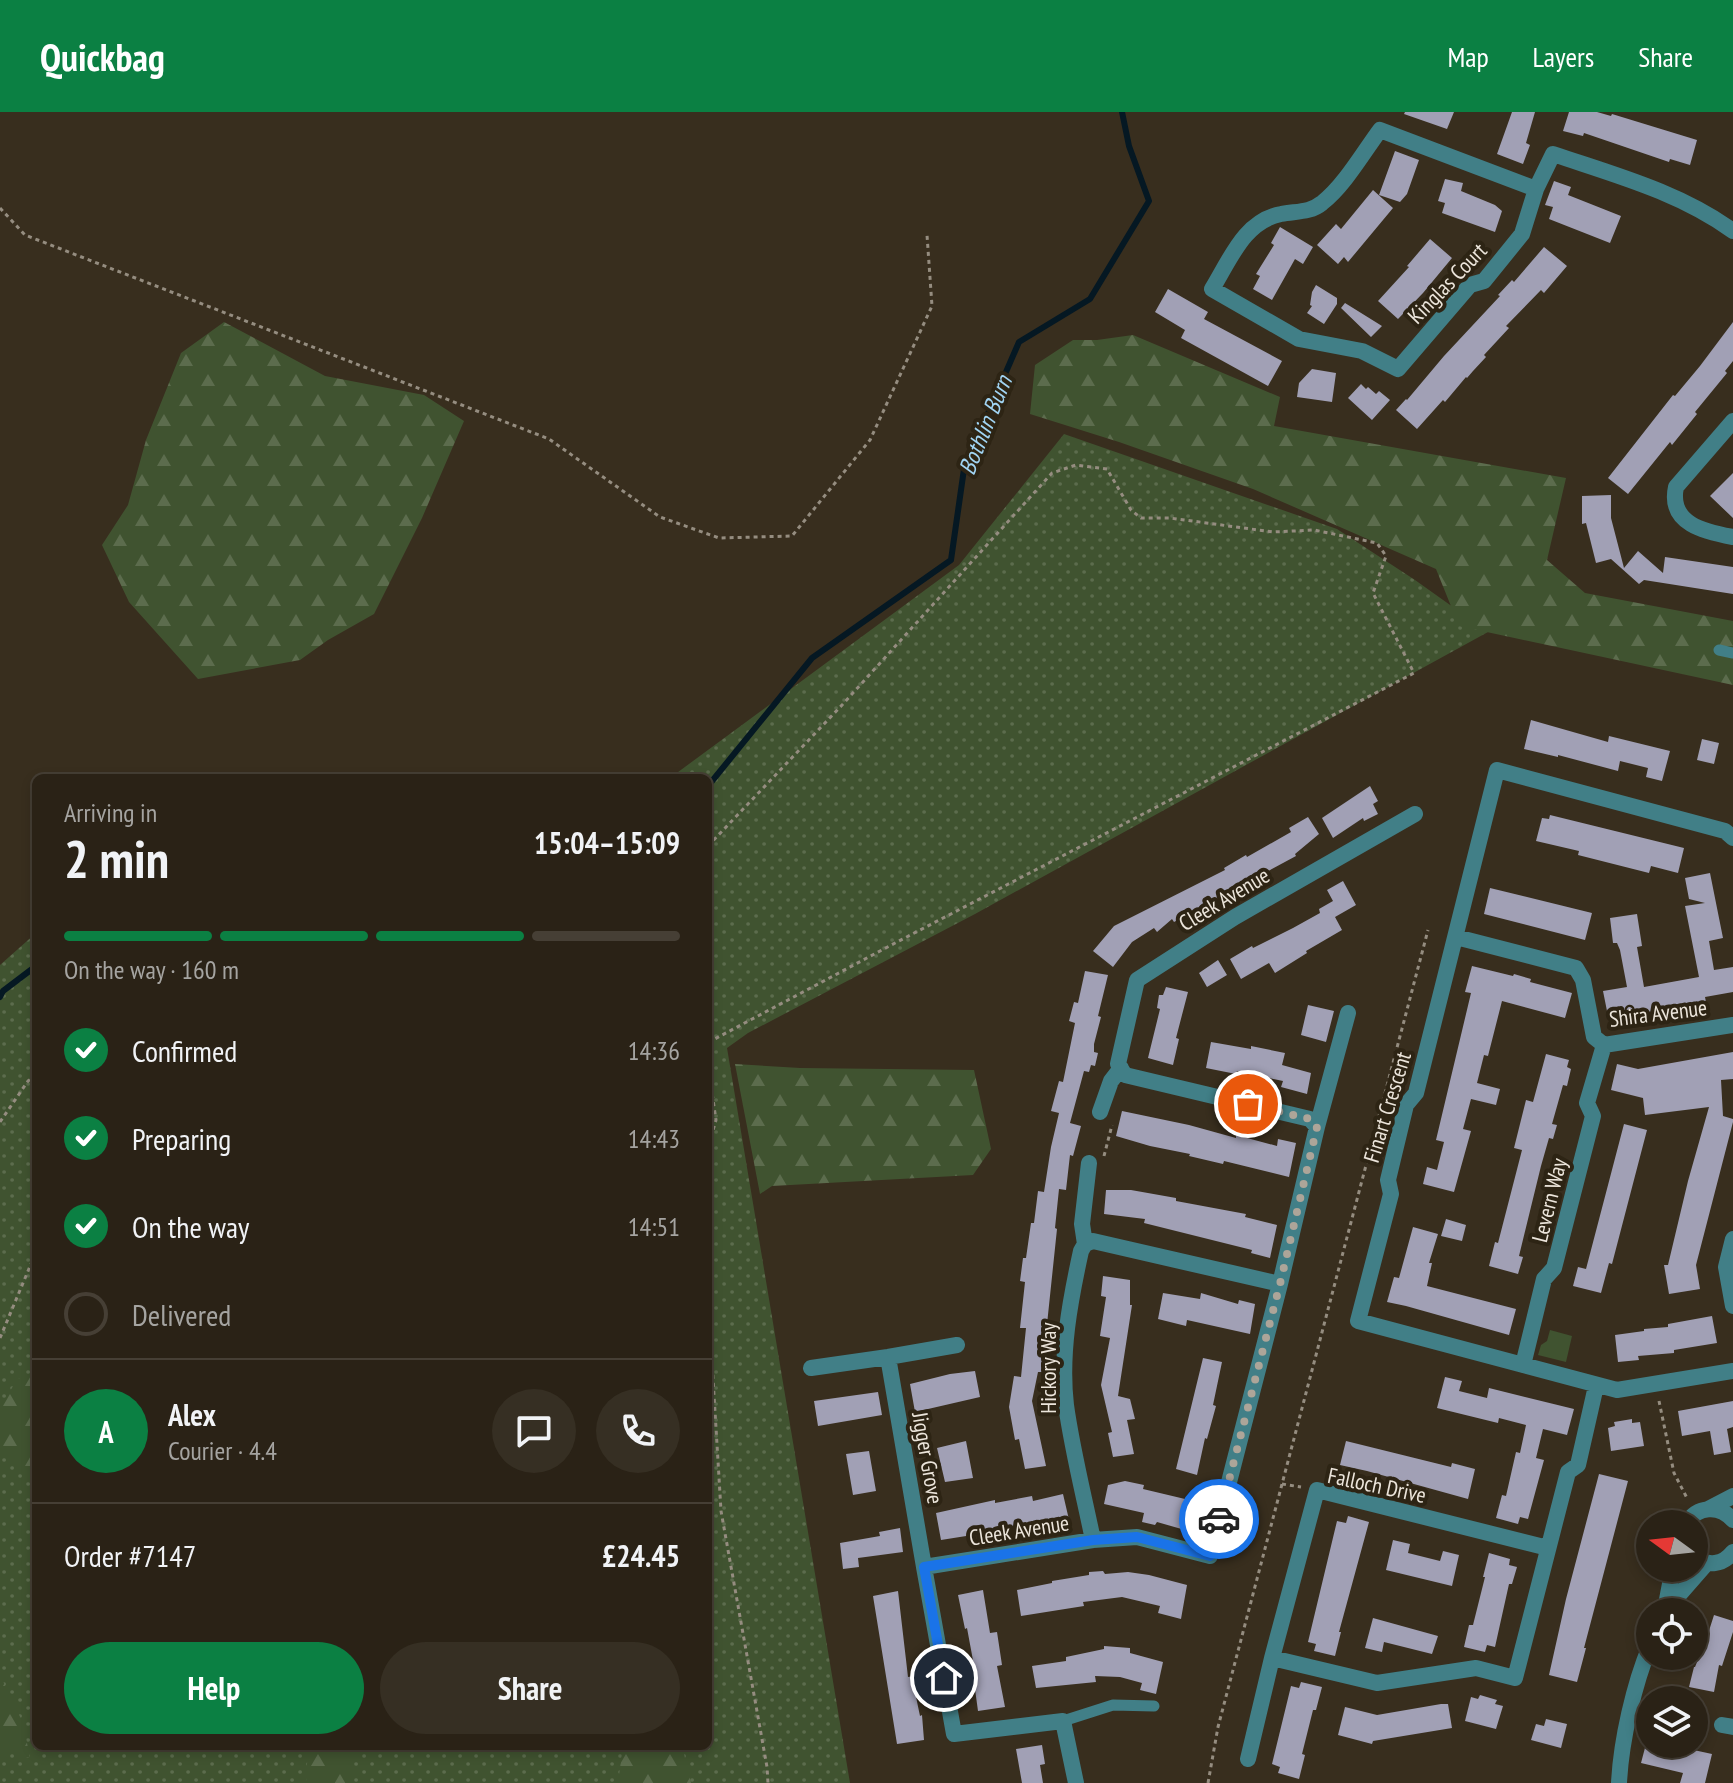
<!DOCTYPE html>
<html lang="en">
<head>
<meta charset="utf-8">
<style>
	:root { --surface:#2a2216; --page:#362f23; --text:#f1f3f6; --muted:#a5a4a1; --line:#463f35; --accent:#0b8043 }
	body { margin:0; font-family:"PT Sans Narrow",sans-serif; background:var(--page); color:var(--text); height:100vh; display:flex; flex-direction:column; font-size:30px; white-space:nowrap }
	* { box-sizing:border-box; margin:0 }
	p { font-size:26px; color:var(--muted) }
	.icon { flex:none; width:44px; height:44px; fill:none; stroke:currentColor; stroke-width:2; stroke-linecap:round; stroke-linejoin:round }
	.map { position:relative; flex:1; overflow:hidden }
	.drawer { position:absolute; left:32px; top:662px; width:680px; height:976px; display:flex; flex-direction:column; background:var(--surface); border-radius:12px; box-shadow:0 4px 12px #0003,0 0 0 2px var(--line) }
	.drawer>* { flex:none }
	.needle { width:52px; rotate:285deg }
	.controls { position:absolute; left:1636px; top:1398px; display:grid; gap:16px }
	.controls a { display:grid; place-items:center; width:72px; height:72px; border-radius:50%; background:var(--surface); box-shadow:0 4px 12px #0003,0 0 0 2px var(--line); font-size:40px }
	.pin { position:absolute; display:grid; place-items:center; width:68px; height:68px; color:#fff; margin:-34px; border:4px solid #fff; border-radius:50%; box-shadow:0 2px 8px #0007 }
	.courier { position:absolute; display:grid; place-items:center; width:80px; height:80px; margin:-40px; border:6px solid #1a73e8; border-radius:50%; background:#fff; color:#222; box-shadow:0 2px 10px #0007 }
	.summary em { font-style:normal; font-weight:800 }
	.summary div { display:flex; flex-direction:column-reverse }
	.summary { display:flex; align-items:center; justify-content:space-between; height:136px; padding:0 32px }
	h1 { font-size:52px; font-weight:800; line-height:60px }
	.bar { display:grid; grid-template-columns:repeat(4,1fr); gap:12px 8px; align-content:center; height:96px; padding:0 32px }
	.bar i { height:10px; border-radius:6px; background:var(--line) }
	.bar .selected { background:var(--accent) }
	.bar p { grid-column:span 4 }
	.line { display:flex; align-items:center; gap:20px; padding:0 32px; border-top:2px solid var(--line) }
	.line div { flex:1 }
	.round { display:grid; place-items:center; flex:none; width:84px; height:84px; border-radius:42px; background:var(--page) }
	ol { padding:0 32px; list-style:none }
	li { display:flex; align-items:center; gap:24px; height:88px }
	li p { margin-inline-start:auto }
	li .icon { padding:8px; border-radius:50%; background:var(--accent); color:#fff; stroke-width:4 }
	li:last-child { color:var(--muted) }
	li i { width:44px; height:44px; border:4px solid var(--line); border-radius:50% }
	.action { display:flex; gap:16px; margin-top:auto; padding:16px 32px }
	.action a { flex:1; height:92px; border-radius:48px; background:var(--accent); color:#fff; font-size:32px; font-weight:800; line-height:92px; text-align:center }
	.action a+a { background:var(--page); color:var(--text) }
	header { display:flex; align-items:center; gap:48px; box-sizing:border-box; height:112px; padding:0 40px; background:var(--accent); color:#fff }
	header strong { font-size:38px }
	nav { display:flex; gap:44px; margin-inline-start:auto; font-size:28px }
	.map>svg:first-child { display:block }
</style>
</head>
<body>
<header>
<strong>Quickbag</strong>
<nav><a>Map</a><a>Layers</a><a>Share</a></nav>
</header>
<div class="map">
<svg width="1733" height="1671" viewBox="0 0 1733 1671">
	<defs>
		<pattern id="grass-dots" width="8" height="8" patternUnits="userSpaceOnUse" patternTransform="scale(2)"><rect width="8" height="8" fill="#405330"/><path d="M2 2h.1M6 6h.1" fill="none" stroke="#5c6c4d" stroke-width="1.8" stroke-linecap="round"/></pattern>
		<pattern id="forest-firs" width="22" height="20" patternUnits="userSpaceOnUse" patternTransform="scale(2)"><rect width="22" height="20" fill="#405330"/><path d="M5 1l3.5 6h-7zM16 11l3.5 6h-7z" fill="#5c6c4d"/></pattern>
	</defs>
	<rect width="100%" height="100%" fill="#382e1e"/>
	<!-- grass -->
	<path fill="url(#grass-dots)" d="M1064,322L1337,417L1415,468L1488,520L975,802L748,921L727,936L850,1671H0V853L36,821V1634H708V666H670L959,453Z"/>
	<!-- forest -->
	<path fill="url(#forest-firs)" d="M224,210L325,264L424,283L464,309L422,406L374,502L328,528L300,548L198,567L129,490L102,433L128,393L146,328L181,241Z
		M1133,223L1280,285L1274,314L1566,366L1547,448L1585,481L1733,509V573L1459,514L1436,457L1253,377L1119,330L1030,302L1035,253L1073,228H1097Z
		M735,952L800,956L974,958L991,1037L973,1063L772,1074L760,1082Z
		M36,1261V1369L0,1341V1297L17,1267Z
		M0,1563L23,1611L30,1646L0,1638Z
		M308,1634H353L352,1671H306Z
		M623,1634H682L691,1671H618Z"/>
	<!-- green -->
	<path fill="#405330" d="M1550,1218L1572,1224L1566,1250L1538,1243L1541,1233L1547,1229Z"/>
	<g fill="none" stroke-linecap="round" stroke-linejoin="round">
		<!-- stream -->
		<path stroke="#051823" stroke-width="6" d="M708,674L812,546L951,448L964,357L1019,230L1090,187L1149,89L1129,34L1122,0
			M0,885L3,879L36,854"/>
	</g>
	<!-- building -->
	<path fill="#a1a0b5" d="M1405,0H1454L1447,17L1404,2Z
		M1512,0H1535L1526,31L1530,33L1523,52L1497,42Z
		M1569,0H1597L1611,4L1612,2L1697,28L1690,53L1670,47L1669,50L1584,21L1583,24L1563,19Z
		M1395,39L1419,48L1407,82L1400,90L1379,83Z
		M1445,67L1463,71L1461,79L1495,93L1502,99L1495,120L1442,101L1445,91L1438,89Z
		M1554,69L1571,75L1568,83L1621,104L1610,131L1549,107L1553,95L1545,93Z
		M1373,78L1393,96L1348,150L1344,145L1338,152L1317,133L1336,112L1341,117Z
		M1280,115L1313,135L1303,152L1295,147L1272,188L1253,177L1260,164L1256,162L1274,133L1271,131Z
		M1430,127L1452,146L1423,181L1398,207L1378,189L1409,155L1407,154Z
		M1544,135L1567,154L1544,181L1541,178L1506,214L1509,216L1484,243L1486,245L1473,259L1467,266L1466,265L1445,290L1443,288L1417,317L1396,298L1406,287L1407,288L1444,244L1500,184L1498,183L1512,168L1514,170Z
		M1316,173L1337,186V192L1324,212L1307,201L1312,194L1310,193L1312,180Z
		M1168,177L1208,200L1204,207L1282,249L1268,274L1181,226L1185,218L1155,200Z
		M1345,191L1382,214L1371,225L1341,196Z
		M1733,210V249L1725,259L1727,261L1695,300L1697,302L1672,333L1670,330L1628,382L1608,366L1673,283L1675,284L1700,254Z
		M1312,257L1336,261L1332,290L1297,285L1299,271Z
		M1361,272L1366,277L1368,275L1376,282L1379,279L1390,288L1372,308L1348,286Z
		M1733,361V406L1710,384Z
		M1611,383V406L1624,456L1638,439L1663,461L1665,445L1733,455V482L1644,468L1639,472L1611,447L1596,451L1586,411L1582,412V384Z
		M1531,608L1608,630L1609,624L1670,639L1662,669L1646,665L1648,656L1620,649L1618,659L1558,643V645L1524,637Z
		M1702,627L1719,631L1714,652L1697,648Z
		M1370,674L1378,689L1373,692L1378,702L1364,709L1363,706L1333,726L1322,706Z
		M1550,703L1684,736L1678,761L1651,754L1649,761L1578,743L1579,739L1536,729L1542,706L1549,707Z
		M1308,705L1319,722L1295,742L1296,744L1174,810L1172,807L1157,820L1154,816L1132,830L1113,855L1093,839L1114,814L1225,758L1224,756L1246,743L1247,745L1291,720L1289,716Z
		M1710,761L1723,826L1709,829L1714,858L1733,855V880L1705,885L1706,890L1648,900V897L1608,904L1603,879L1627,875L1620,838L1617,831H1613L1610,806L1637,802L1642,834L1637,835L1644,875L1699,865L1685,794L1705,791L1689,787L1685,766Z
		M1343,769L1356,793L1335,805L1342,818L1306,839L1307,841L1275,861L1269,851L1241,867L1230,847L1252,834L1253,836L1293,816L1320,801L1319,797L1333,789L1327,778Z
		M1490,776L1592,801L1585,828L1484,802Z
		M1218,848L1227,863L1207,875L1199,861Z
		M1472,854L1513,864L1514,862L1531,867L1530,870L1572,881L1565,906L1502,889L1488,944L1484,943L1477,971L1500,977L1496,993L1471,987L1463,1017L1471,1019L1454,1080L1423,1072L1427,1055L1437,1058L1444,1030L1436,1028L1471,881L1465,880Z
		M1085,859L1108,863L1098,904L1101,905L1094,932V940L1098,941L1095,954L1091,953L1089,960L1084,959L1070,1011L1081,1014L1073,1044L1070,1043L1066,1078L1059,1077L1055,1116L1057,1117L1042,1260H1038L1032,1289L1046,1354L1025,1357L1019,1327L1015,1328L1009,1295L1014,1264L1021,1265L1026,1216H1020L1025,1170L1020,1169L1023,1146H1026L1031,1111H1034L1038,1079L1044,1080L1051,1035L1059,1001L1051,999L1059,969L1063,970L1075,911L1069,909L1074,890L1078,891Z
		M1166,875L1188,880L1176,926L1179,927L1173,953L1148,946L1160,897L1157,896L1159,883H1163Z
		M1308,893L1334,899L1326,930L1301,923Z
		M1211,930L1251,937V934L1285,941L1282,953L1311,961L1307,982L1281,975L1283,969L1237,959L1236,962L1206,956Z
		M1733,940V967L1721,968L1723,1004L1733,1007V1010L1696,1153L1700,1177L1669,1182L1664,1153H1668L1688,1069L1709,995L1645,1003L1643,986L1611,978L1617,952L1638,957Z
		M1546,942L1569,948L1567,955L1571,957L1567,974L1563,973L1552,1012L1557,1013L1553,1027L1549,1026L1541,1054L1519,1144L1523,1145L1518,1162L1489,1154L1495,1130L1498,1131L1522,1038L1514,1036L1526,988L1533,990Z
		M1122,999L1189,1013L1236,1026V1023L1277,1034L1278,1027L1296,1031L1289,1065L1224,1049L1223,1052L1189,1044L1190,1042L1150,1034L1116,1024Z
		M1624,1012L1647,1018L1612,1152L1609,1151L1601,1181L1573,1174L1578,1155L1586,1157Z
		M1106,1078H1131L1176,1086V1089L1246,1102L1245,1105L1277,1113L1270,1146L1251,1141L1252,1138L1144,1111L1145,1107L1104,1102Z
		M1446,1107L1466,1113L1462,1129L1441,1124Z
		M1413,1115L1438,1122L1429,1151H1432L1427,1174L1516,1197L1509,1223L1406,1194L1387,1190L1394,1165L1399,1166Z
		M1103,1164L1130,1168V1193H1132L1118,1284L1130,1287L1135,1307L1127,1308L1134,1342L1113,1345L1108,1321L1112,1320L1101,1273L1110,1226L1100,1224L1106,1185L1101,1184Z
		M1163,1181L1200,1187L1201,1181L1238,1192L1239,1188L1255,1192L1250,1222L1187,1208L1186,1214L1158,1207Z
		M1712,1204L1717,1231L1674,1238V1241L1638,1244L1639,1248L1618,1250L1615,1223L1644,1219V1217L1668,1215V1212Z
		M1203,1246L1222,1250L1213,1293L1216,1294L1207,1327L1205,1326L1197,1363L1176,1357Z
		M975,1259L980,1285L915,1300L910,1272L950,1262Z
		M1445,1265L1462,1269L1459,1279L1487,1286L1489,1276L1574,1297L1567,1323L1543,1317L1536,1346L1544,1348L1528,1407L1520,1405L1518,1412L1496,1406L1502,1383L1506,1384L1516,1340L1520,1341L1526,1313L1499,1306L1498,1311L1437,1296Z
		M878,1280L882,1303L818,1314L814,1289Z
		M1733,1289V1315L1727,1317L1731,1340L1714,1343L1710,1319L1682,1324L1678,1299Z
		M1632,1307V1311L1640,1310L1644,1334L1611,1339L1608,1316L1615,1314L1614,1310Z
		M966,1329L973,1366L945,1370L937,1336Z
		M1346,1329L1451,1355L1452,1351L1475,1357L1468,1387L1367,1359L1340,1353Z
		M869,1339L876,1379L853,1383L846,1342Z
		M1599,1362L1628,1369L1584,1536H1586L1577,1570L1549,1563L1566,1487Z
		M1125,1369L1144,1373L1143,1377L1206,1392L1199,1422L1157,1410L1155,1413L1142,1410L1144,1401L1104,1392L1108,1373Z
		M1063,1382L1070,1412L1049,1414L1048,1411L941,1428L936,1401L995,1388V1391L1032,1384L1033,1389Z
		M1348,1404L1369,1410L1339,1520H1341L1335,1544L1314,1539L1316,1532L1308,1530L1337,1409L1346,1411Z
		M900,1416L903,1440L858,1446L859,1455L843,1457L840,1431L880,1424L879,1420Z
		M1393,1428L1410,1432L1408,1441L1440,1449L1443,1439L1459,1443L1452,1474L1386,1458Z
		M1489,1441L1510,1447L1509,1453L1517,1455L1512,1472H1509L1495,1535L1487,1533L1485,1540L1464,1535L1469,1513H1473L1485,1465H1483Z
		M1103,1459L1105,1462L1128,1460L1149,1463L1187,1473L1181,1507L1158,1501L1160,1494L1122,1485L1083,1490L1084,1494L1021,1504L1017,1478L1052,1471V1469L1089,1463V1460Z
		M983,1478L990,1521L997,1520L1002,1553L997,1554L1005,1595L978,1599L974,1570H977L967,1516L965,1517L958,1483Z
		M898,1479L908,1565L914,1564L915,1580L920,1604L922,1603L924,1628L897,1632L873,1484Z
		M1714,1503L1733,1509V1520L1722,1554L1719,1553L1714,1580L1689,1575L1694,1555H1695L1706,1528Z
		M1373,1506L1438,1524L1432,1542L1384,1530L1382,1540L1365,1536Z
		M1104,1534L1130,1536V1541L1163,1550L1156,1582L1140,1578L1142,1571L1120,1565L1095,1564L1096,1570L1036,1576L1032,1554L1066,1549V1545L1104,1537Z
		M1301,1570L1322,1575L1316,1598H1313L1302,1642L1305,1643L1299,1667L1278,1661L1280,1655L1272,1652L1291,1574L1299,1576Z
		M1480,1583L1497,1588L1495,1592L1503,1594L1496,1617L1465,1609L1471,1585L1478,1587Z
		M1441,1592H1448L1452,1616L1373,1629L1372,1632L1338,1623L1345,1595L1377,1603Z
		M1546,1607L1567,1612L1561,1636L1531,1628L1536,1612L1544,1614Z
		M1646,1632H1666L1712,1642L1705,1671H1680L1683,1661L1641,1651Z
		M1042,1633L1045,1652L1040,1653L1043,1671H1022L1016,1637Z"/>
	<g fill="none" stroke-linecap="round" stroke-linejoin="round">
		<!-- path -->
		<path stroke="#958d80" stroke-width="3" stroke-dasharray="4 4" stroke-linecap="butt" d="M0,96L25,123L549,327L660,405L719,426L792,424L870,328L932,194L927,123
			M708,734L843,592L1052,361L1076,353L1107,357L1131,398L1141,406H1170L1273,420L1314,418L1377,431L1386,444L1373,481L1414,561L897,830L709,930L708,953L716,1008L708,1036
			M0,1010L28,969L36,963
			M1104,1044L1112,1013
			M708,1183L721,1399L767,1655L768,1671
			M0,1226L36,1140
			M1659,1289L1674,1361L1688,1388
			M1282,1372L1301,1375
			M1208,1671L1218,1615L1428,818"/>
		<!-- service -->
		<path stroke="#417f87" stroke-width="11" d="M1719,538L1733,541
			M1063,1609L1113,1593L1154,1594"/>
		<!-- minor -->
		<path stroke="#417f87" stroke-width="16" d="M1536,77L1380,18C1363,41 1344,74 1322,91C1310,101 1295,99 1281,102C1244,109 1230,148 1212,177L1299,227L1362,239L1398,257L1470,173L1484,169L1522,122L1536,77L1553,42C1615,63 1679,80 1733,119
			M1733,309L1676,375C1668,412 1705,420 1733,425
			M1733,726L1725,719L1497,658L1416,981L1406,993L1388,1068L1391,1082L1358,1209L1617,1278L1733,1259
			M1456,825L1576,856L1583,868L1594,925L1604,933L1733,913
			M1100,1000L1111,969L1121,956
			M1317,1015L1348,901
			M1733,1127L1726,1155L1733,1194
			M1085,1132L1082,1112L1089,1051
			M888,1245L924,1455
			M1523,1253L1544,1167L1554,1156L1593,1004L1587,991L1604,933
			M811,1256L888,1245L957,1233
			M1708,1397L1733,1384
			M1686,1412C1697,1394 1719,1392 1733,1408
			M1093,1428C1084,1384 1072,1337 1066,1293C1060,1242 1070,1189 1081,1139L1085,1132L1093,1129L1280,1172
			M1694,1447C1709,1453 1722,1454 1733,1440
			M1665,1498L1673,1456
			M1665,1499L1706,1452
			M1272,1546L1377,1571L1476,1556L1515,1566L1568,1360L1578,1353L1596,1274
			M1722,1613L1733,1615
			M1248,1647L1272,1546L1317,1378L1548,1436
			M1076,1671L1063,1609L954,1622L924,1455L1093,1428L1137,1425L1210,1444L1280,1172L1317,1015L1310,1007L1125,963L1118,952L1137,868L1235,805L1415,702
			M1619,1671C1621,1629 1634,1572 1650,1534"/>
	</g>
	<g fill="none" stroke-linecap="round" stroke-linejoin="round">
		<!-- done -->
		<path stroke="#ada599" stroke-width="8" stroke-dasharray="0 14.4" d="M1219,1407L1280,1172L1317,1015L1310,1007L1248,992"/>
		<!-- route -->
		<path stroke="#1a73e8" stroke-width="10" d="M944,1566L924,1455L1093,1428L1137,1425L1210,1444L1219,1407"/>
	</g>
	<g text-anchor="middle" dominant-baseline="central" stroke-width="8" stroke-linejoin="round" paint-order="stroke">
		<!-- street labels -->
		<g font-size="22" fill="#ece5db" stroke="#2d2414">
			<text transform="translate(1447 171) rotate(-46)">Kinglas Court</text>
			<text transform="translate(1224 787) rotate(-31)">Cleek Avenue</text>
			<text transform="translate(1658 901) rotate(-7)">Shira Avenue</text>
			<text transform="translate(1387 995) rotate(-73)">Finart Crescent</text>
			<text transform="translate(1549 1088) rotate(-76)">Levern Way</text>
			<text transform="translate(1048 1256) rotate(-90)">Hickory Way</text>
			<text transform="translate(928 1346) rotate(80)">Jigger Grove</text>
			<text transform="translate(1377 1373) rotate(12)">Falloch Drive</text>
			<text transform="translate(1019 1418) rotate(-9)">Cleek Avenue</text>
		</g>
		<!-- water labels -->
		<g font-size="24" font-style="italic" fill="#a1d4f3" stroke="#2d2414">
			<text transform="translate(985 313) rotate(-68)">Bothlin Burn</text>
		</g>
	</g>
</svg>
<div class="controls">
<a><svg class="needle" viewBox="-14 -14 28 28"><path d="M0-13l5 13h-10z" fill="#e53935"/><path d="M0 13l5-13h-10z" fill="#a5a4a1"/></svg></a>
<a><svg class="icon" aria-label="locate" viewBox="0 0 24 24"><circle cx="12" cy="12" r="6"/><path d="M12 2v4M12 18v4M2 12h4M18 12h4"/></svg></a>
<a><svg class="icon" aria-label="layers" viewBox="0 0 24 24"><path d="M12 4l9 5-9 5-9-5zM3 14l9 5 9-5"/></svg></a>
</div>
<div class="pin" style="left:1248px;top:992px;background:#ea580c"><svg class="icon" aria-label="bag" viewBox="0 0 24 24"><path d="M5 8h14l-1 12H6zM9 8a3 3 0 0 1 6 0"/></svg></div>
<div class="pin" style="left:944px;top:1566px;background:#1f2937"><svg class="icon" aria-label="home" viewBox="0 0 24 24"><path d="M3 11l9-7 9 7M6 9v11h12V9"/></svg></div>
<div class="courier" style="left:1219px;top:1407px"><svg class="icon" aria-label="car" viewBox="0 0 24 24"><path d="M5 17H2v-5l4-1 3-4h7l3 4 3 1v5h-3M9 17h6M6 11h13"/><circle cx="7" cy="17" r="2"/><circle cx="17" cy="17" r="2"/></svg></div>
<section class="drawer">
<div class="summary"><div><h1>2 min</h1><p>Arriving in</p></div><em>15:04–15:09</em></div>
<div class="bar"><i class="selected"></i><i class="selected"></i><i class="selected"></i><i></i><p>On the way · 160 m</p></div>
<ol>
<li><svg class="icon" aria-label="check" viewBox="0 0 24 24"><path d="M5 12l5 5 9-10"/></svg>Confirmed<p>14:36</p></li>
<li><svg class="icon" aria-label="check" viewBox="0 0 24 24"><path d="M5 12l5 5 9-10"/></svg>Preparing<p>14:43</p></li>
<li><svg class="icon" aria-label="check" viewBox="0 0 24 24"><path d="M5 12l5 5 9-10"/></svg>On the way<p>14:51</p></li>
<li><i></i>Delivered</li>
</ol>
<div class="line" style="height:144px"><b class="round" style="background:var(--accent);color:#fff">A</b><div><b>Alex</b><p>Courier · 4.4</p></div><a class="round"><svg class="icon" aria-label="chat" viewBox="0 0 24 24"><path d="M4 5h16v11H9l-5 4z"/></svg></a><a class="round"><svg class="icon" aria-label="phone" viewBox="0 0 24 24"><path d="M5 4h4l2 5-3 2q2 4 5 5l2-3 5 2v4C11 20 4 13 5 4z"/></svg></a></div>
<div class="line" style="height:104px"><div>Order #7147</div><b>£24.45</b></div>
<div class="action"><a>Help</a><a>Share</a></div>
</section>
</div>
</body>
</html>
